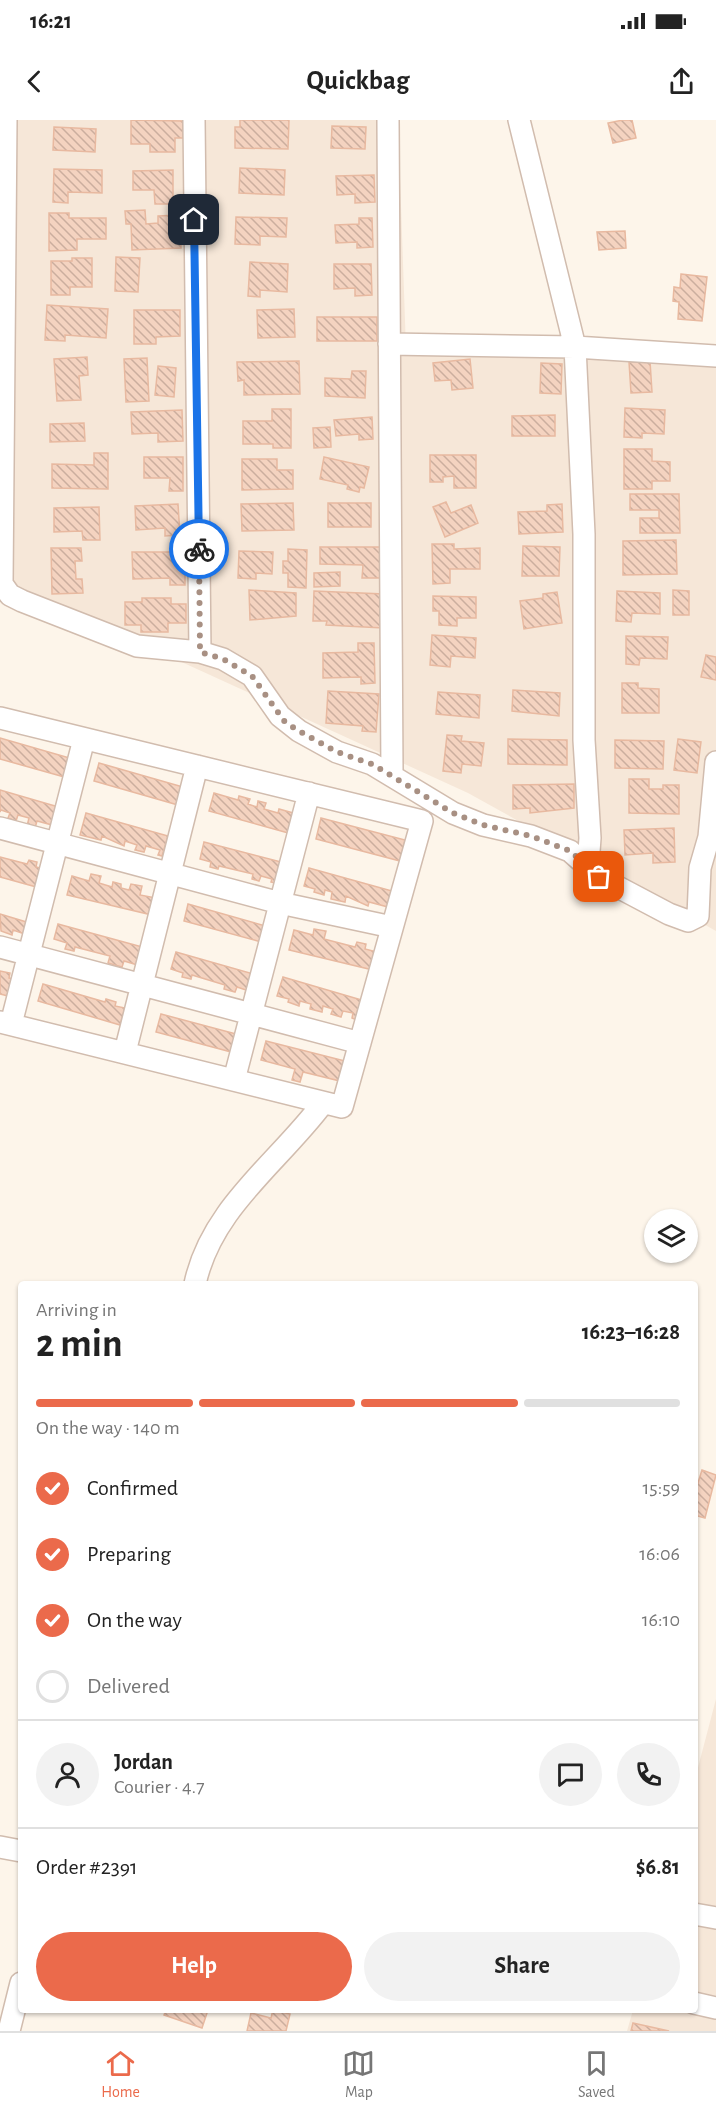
<!DOCTYPE html>
<html lang="en">
<head>
<meta charset="utf-8">
<style>
	:root { --surface:#fff; --page:#f2f2f2; --text:#222; --muted:#767676; --line:#e0e0e0; --accent:#eb6a4b }
	body { margin:0; font-family:"Alegreya Sans",sans-serif; background:var(--page); color:var(--text); height:100vh; display:flex; flex-direction:column; font-size:22px; white-space:nowrap }
	* { box-sizing:border-box; margin:0 }
	p { font-size:20px; color:var(--muted) }
	.icon { flex:none; width:33px; height:33px; fill:none; stroke:currentColor; stroke-width:2; stroke-linecap:round; stroke-linejoin:round }
	.map { position:relative; flex:1; overflow:hidden }
	.sheet { position:absolute; left:18px; top:1161px; width:680px; height:732px; display:flex; flex-direction:column; background:var(--surface); border-radius:6px; box-shadow:0 2px 4px #0004 }
	.sheet>* { flex:none }
	.controls { position:absolute; left:644px; top:1089px; display:grid; gap:12px }
	.controls a { display:grid; place-items:center; width:54px; height:54px; border-radius:50%; background:var(--surface); box-shadow:0 2px 4px #0004; font-size:30px }
	.pin { position:absolute; display:grid; place-items:center; width:51px; height:51px; color:#fff; margin:-26px; border-radius:12px; box-shadow:0 3px 9px #0006 }
	.courier { position:absolute; display:grid; place-items:center; width:60px; height:60px; margin:-30px; border:4px solid #1a73e8; border-radius:50%; background:#fff; color:#222; box-shadow:0 2px 8px #0007 }
	.overview em { font-style:normal; font-weight:700 }
	.overview div { display:flex; flex-direction:column-reverse }
	.overview { display:flex; align-items:center; justify-content:space-between; height:102px; padding:0 18px }
	h1 { font-size:39px; font-weight:700; line-height:45px }
	.bar { display:grid; grid-template-columns:repeat(4,1fr); gap:9px 6px; align-content:center; height:72px; padding:0 18px }
	.bar i { height:8px; border-radius:4px; background:var(--line) }
	.bar .selected { background:var(--accent) }
	.bar p { grid-column:span 4 }
	.line { display:flex; align-items:center; gap:15px; padding:0 18px; border-top:2px solid var(--line) }
	.line div { flex:1 }
	.round { display:grid; place-items:center; flex:none; width:63px; height:63px; border-radius:32px; background:var(--page) }
	ol { padding:0 18px; list-style:none }
	li { display:flex; align-items:center; gap:18px; height:66px }
	li p { margin-inline-start:auto }
	li .icon { padding:6px; border-radius:50%; background:var(--accent); color:#fff; stroke-width:4 }
	li:last-child { color:var(--muted) }
	li i { width:33px; height:33px; border:3px solid var(--line); border-radius:50% }
	.button { display:flex; gap:12px; margin-top:auto; padding:12px 18px }
	.button a { flex:1; height:69px; border-radius:36px; background:var(--accent); color:#fff; font-size:24px; font-weight:700; line-height:69px; text-align:center }
	.button a+a { background:var(--page); color:var(--text) }
	.status { display:flex; justify-content:space-between; align-items:center; height:42px; padding:0 30px; background:var(--surface); direction:ltr }
	.status svg { height:16px; fill:currentColor }
	header { display:flex; justify-content:space-between; align-items:center; height:78px; padding:0 18px; background:var(--surface); font-size:27px; font-weight:700 }
	.tabs { display:flex; justify-content:space-around; align-items:center; height:84px; border-top:2px solid var(--line); background:var(--surface); font-size:16px; color:var(--muted) }
	.tabs a { display:grid; justify-items:center; gap:3px }
	.tabs .selected { color:var(--accent) }
	.map>svg:first-child { display:block }
</style>
</head>
<body>
<div class="status"><b>16:21</b><svg viewBox="0 0 49 12"><path d="M0 12V9h3v3zM5 12V6h3v6zM10 12V3h3v9zM15 12V0h3v12zM26 1h20v11H26zM47 4h2v5h-2z"/></svg></div>
<header><svg class="icon" aria-label="back" viewBox="0 0 24 24"><path d="M15 5l-7 7 7 7"/></svg>Quickbag<svg class="icon" aria-label="share" viewBox="0 0 24 24"><path d="M12 15V3M7 8l5-5 5 5M5 13v7h14v-7"/></svg></header>
<div class="map">
<svg width="716" height="1911" viewBox="0 0 716 1911">
	<defs>
		<pattern id="building-back-hatch" width="6" height="6" patternUnits="userSpaceOnUse" patternTransform="scale(1.5)"><rect width="6" height="6" fill="#f4d3c0"/><path d="M-1 5l2 2M0 0l6 6M5-1l2 2" fill="none" stroke="#cbae9e"/></pattern>
	</defs>
	<rect width="100%" height="100%" fill="#fdf5ea"/>
	<!-- residential -->
	<path fill="#f6e7d8" d="M0,0H398L406,229L716,240V811L468,673L0,459Z
		M716,1579V1911H627L633,1890H694L695,1659Z"/>
	<!-- building -->
	<path fill="url(#building-back-hatch)" stroke="#e8b9a0" stroke-width="1.5" d="M131,0L183,1V18H175V32H150V24H131Z
		M240,0H289L288,29L235,28V7H240Z
		M623,0H632L636,18L613,23L608,3Z
		M332,6L366,7L365,29L331,28Z
		M54,7L96,9L95,32L53,30Z
		M240,48L285,50L284,75L239,73Z
		M54,49L102,50V73L68,72V83L53,82Z
		M173,50V84H155L154,70H133V51Z
		M374,55L375,82L355,83V74L337,75L336,56Z
		M145,90L146,104L158,103V96L180,95L181,128L132,130L131,104H126L125,91Z
		M49,93H69V98H106V119H77V130L49,131Z
		M236,97L287,98L286,117L260,116V125L235,124Z
		M359,98H372L373,127L357,128V122L336,123L335,105L359,104Z
		M625,111L626,128L599,130L597,112Z
		M116,137L140,138L138,172L115,171Z
		M72,138H92V167H70V175H51V141H72Z
		M250,142L288,144L287,172L260,170V177L248,176Z
		M334,144H371L372,175L355,176V168L334,169Z
		M681,154L707,157L702,201L678,199L679,182L673,181L674,167L680,168Z
		M47,185L108,189L106,218L65,215V221L45,220Z
		M294,189L295,217L258,218L257,190Z
		M134,190H180V216L156,217V224H134Z
		M317,197H377V221H317Z
		M87,237L88,255L79,256L81,280L57,281L54,239Z
		M147,238L149,281L126,282L124,239Z
		M470,239L473,268L452,270L451,260L435,261L433,243Z
		M299,241L300,274L244,275V260L238,261L237,242Z
		M650,241L652,272L631,273L629,242Z
		M541,243L562,244L561,274L540,273Z
		M158,246L176,248L174,277L155,275Z
		M352,251H366L365,278L325,276V258L351,259Z
		M625,288L665,290L664,314L642,313V318L624,317Z
		M272,289H291V328H273V324H243V301H272Z
		M182,290L183,321L158,322V313L132,314L131,292Z
		M555,295V316H512V296Z
		M372,297L373,319L359,320V314L336,316L334,300Z
		M84,303L85,321L50,322V304Z
		M330,307L331,327L314,328L313,308Z
		M624,329H652V341L670,342V361H652V369H624Z
		M94,333H108V369L52,368V344L94,345Z
		M430,335H476V368H454V356L443,357V362H430Z
		M144,337H183V371H169L170,358H144Z
		M324,337L369,347L364,368L360,367L359,372L347,369L348,365L320,359Z
		M242,339H277V350H293V369L242,370Z
		M630,374H679L680,413H640V398H659V390H630Z
		M446,382L451,393L471,385L478,403L445,417L433,387Z
		M293,383L294,410L242,411L241,384Z
		M328,383H371V407H328Z
		M178,384L180,415L165,416V408L136,410L135,386Z
		M562,384L563,412L519,414L518,392L547,391V385Z
		M99,387L100,420H83L82,411L54,412V388Z
		M676,420L677,454L623,455V421Z
		M432,424H454V429L480,428V449H450V463L433,464Z
		M523,426L560,427L559,456H522Z
		M320,427H381V458H362L363,445L320,444Z
		M51,428H81L82,441H75L76,459H82L83,473L52,474Z
		M288,429L307,430L306,468L288,467V453H283V441H288Z
		M239,431L273,432L272,454L256,453V459L238,458Z
		M132,432H185V465H170V458L133,459Z
		M340,452V466L314,467V453Z
		M249,470L296,473V496L250,500Z
		M673,470L689,471V495H673Z
		M314,471L384,474L383,508L326,505L327,501H313Z
		M617,471L660,473V494L632,493L631,502L616,501Z
		M557,472L562,503L524,509L520,481L543,478V474Z
		M433,476L476,477V498H457V506L439,505V491H433Z
		M142,478H171V484H186V503H168V512H141V505H125V482H142Z
		M432,515L476,518L475,538L451,536L450,547L430,545Z
		M626,516L668,517L667,539L640,538L639,545L626,544Z
		M358,523H374L375,563L361,564V557L323,558V533L358,532Z
		M706,535L716,537V560L701,557Z
		M622,563H638V568L659,569V593H622Z
		M513,570L560,573L559,596L512,591Z
		M328,571L379,574L376,612L362,611L363,606L326,603Z
		M438,572L480,575L479,598L436,594Z
		M447,615L462,616L461,621L484,623L481,646L462,644L461,653L443,651Z
		M0,618L73,639L68,658L0,639Z
		M508,619L567,620V645L508,644Z
		M678,619L701,622L697,653L674,650Z
		M615,620L664,621L663,649L615,648Z
		M99,643L183,667L178,685L94,661Z
		M629,659H649V669H663V665H679V694L629,693Z
		M574,664V688L530,693V688L513,689V665Z
		M0,670L62,688L56,706L37,701L35,708L27,706L29,698L18,695L16,701L8,698L10,693L1,690L0,692Z
		M214,673L238,680L239,676L250,679L248,684L257,687L258,681L266,683L264,689L278,693L279,689L297,694L292,714L209,691Z
		M86,693L168,716L162,736L158,735L160,730L146,726L144,732L135,730L137,725L125,721L124,726L102,716L101,720L80,715Z
		M321,698L405,720L400,741L316,719Z
		M674,708L675,742L653,743V733L625,735L624,710Z
		M204,722L285,743L279,764L271,762L272,759L261,756L259,761L252,759L253,754L219,746L218,749L210,747L211,742L200,739Z
		M0,737L27,744L29,740L37,742L36,747L45,749L40,768L0,757Z
		M309,748L392,771L388,787L369,782L368,786L346,776L345,782L331,779L332,772L325,770L324,775L314,772L315,769L304,766Z
		M91,754L101,756L99,763L112,767L113,762L121,764V768L129,770L131,764L142,766L140,775L156,778L152,795L67,775L72,756L89,761Z
		M188,784L269,807L265,823L184,801Z
		M0,794L33,804L25,814L13,810L12,815L1,811Z
		M58,804L146,828L141,846L124,841L122,847L108,843L110,836L75,827L74,831L65,829L67,823L54,819Z
		M314,809L326,811L324,819L355,827L357,822L366,824L365,829L377,832L373,850L289,830L294,810L313,815Z
		M176,832L257,855L251,875L245,874L246,870L237,867L235,872L224,869L225,865L192,855L191,859L182,857L183,853L171,849Z
		M0,851L10,853L9,858L16,860L12,877L0,874Z
		M283,857L365,881L359,901L352,898L353,893L343,891L341,897L331,894L333,889L323,886L322,892L310,889L311,884L300,881L299,886L288,882L289,879L277,876Z
		M43,864L105,882L106,879L116,882L115,886L125,888L120,905L38,881Z
		M161,894L240,915L235,933L156,912Z
		M266,921L349,942L344,962L303,952L300,962L292,960L295,949L261,940Z
		M702,1350L716,1355L705,1398L694,1395V1365L697,1366Z
		M166,1890H208L202,1908L164,1895Z
		M273,1890L290,1894L286,1911H247L251,1893L271,1898Z
		M633,1903L669,1911H631Z"/>
	<g fill="none" stroke-linecap="round" stroke-linejoin="round">
		<defs>
			<path id="minor" d="M194,0L200,532
				M388,0L392,654
				M519,0L575,227L584,414V620L590,718L588,745
				M389,224L575,227L716,236
				M0,461L10,475L22,481L137,526L200,532L223,539L252,556L280,596L299,611L337,632L372,644L453,693L483,705L531,716L570,731L599,757L669,794L688,801L698,796L700,748L709,717L716,642
				M2,463L6,0
				M0,598L422,701L342,987L0,902
				M0,708L280,783L392,807
				M0,827L360,923
				M11,904L84,619
				M125,932L197,646
				M234,960L309,673
				M195,1164C211,1088 278,1043 323,983
				M0,1727L21,1731
				M694,1794L716,1798
				M694,1883L716,1888
				M9,1911L21,1863"/>
		</defs>
		<!-- minor casing -->
		<use href="#minor" stroke="#d1bcae" stroke-width="24"/>
		<!-- minor -->
		<use href="#minor" stroke="#fff" stroke-width="21"/>
	</g>
	<g fill="none" stroke-linecap="round" stroke-linejoin="round">
		<!-- done -->
		<path stroke="#a89083" stroke-width="6" stroke-dasharray="0 10.8" d="M199,429L200,532L223,539L252,556L285,602L299,611L337,632L372,644L453,693L483,705L531,716L570,731L599,757"/>
		<!-- route -->
		<path stroke="#1a73e8" stroke-width="8" d="M194,100L199,429"/>
	</g>
</svg>
<div class="controls">
<a><svg class="icon" aria-label="layers" viewBox="0 0 24 24"><path d="M12 4l9 5-9 5-9-5zM3 14l9 5 9-5"/></svg></a>
</div>
<div class="pin" style="left:599px;top:757px;background:#ea580c"><svg class="icon" aria-label="bag" viewBox="0 0 24 24"><path d="M5 8h14l-1 12H6zM9 8a3 3 0 0 1 6 0"/></svg></div>
<div class="pin" style="left:194px;top:100px;background:#1f2937"><svg class="icon" aria-label="home" viewBox="0 0 24 24"><path d="M3 11l9-7 9 7M6 9v11h12V9"/></svg></div>
<div class="courier" style="left:199px;top:429px"><svg class="icon" aria-label="bike" viewBox="0 0 24 24"><circle cx="6" cy="16" r="4"/><circle cx="18" cy="16" r="4"/><path d="M6 16l4-8h5l3 8M10 8l3 8H6M13 5h3"/></svg></div>
<section class="sheet">
<div class="overview"><div><h1>2 min</h1><p>Arriving in</p></div><em>16:23–16:28</em></div>
<div class="bar"><i class="selected"></i><i class="selected"></i><i class="selected"></i><i></i><p>On the way · 140 m</p></div>
<ol>
<li><svg class="icon" aria-label="check" viewBox="0 0 24 24"><path d="M5 12l5 5 9-10"/></svg>Confirmed<p>15:59</p></li>
<li><svg class="icon" aria-label="check" viewBox="0 0 24 24"><path d="M5 12l5 5 9-10"/></svg>Preparing<p>16:06</p></li>
<li><svg class="icon" aria-label="check" viewBox="0 0 24 24"><path d="M5 12l5 5 9-10"/></svg>On the way<p>16:10</p></li>
<li><i></i>Delivered</li>
</ol>
<div class="line" style="height:108px"><a class="round"><svg class="icon" aria-label="person" viewBox="0 0 24 24"><circle cx="12" cy="8" r="4"/><path d="M4 21q1-7 8-7t8 7"/></svg></a><div><b>Jordan</b><p>Courier · 4.7</p></div><a class="round"><svg class="icon" aria-label="chat" viewBox="0 0 24 24"><path d="M4 5h16v11H9l-5 4z"/></svg></a><a class="round"><svg class="icon" aria-label="phone" viewBox="0 0 24 24"><path d="M5 4h4l2 5-3 2q2 4 5 5l2-3 5 2v4C11 20 4 13 5 4z"/></svg></a></div>
<div class="line" style="height:78px"><div>Order #2391</div><b>$6.81</b></div>
<div class="button"><a>Help</a><a>Share</a></div>
</section>
</div>
<nav class="tabs">
<a class="selected"><svg class="icon" aria-label="home" viewBox="0 0 24 24"><path d="M3 11l9-7 9 7M6 9v11h12V9"/></svg>Home</a>
<a><svg class="icon" aria-label="map" viewBox="0 0 24 24"><path d="M3 6l6-2 6 2 6-2v14l-6 2-6-2-6 2zM9 4v14M15 6v14"/></svg>Map</a>
<a><svg class="icon" aria-label="saved" viewBox="0 0 24 24"><path d="M7 4h10v16l-5-4-5 4z"/></svg>Saved</a>
</nav>
</body>
</html>
